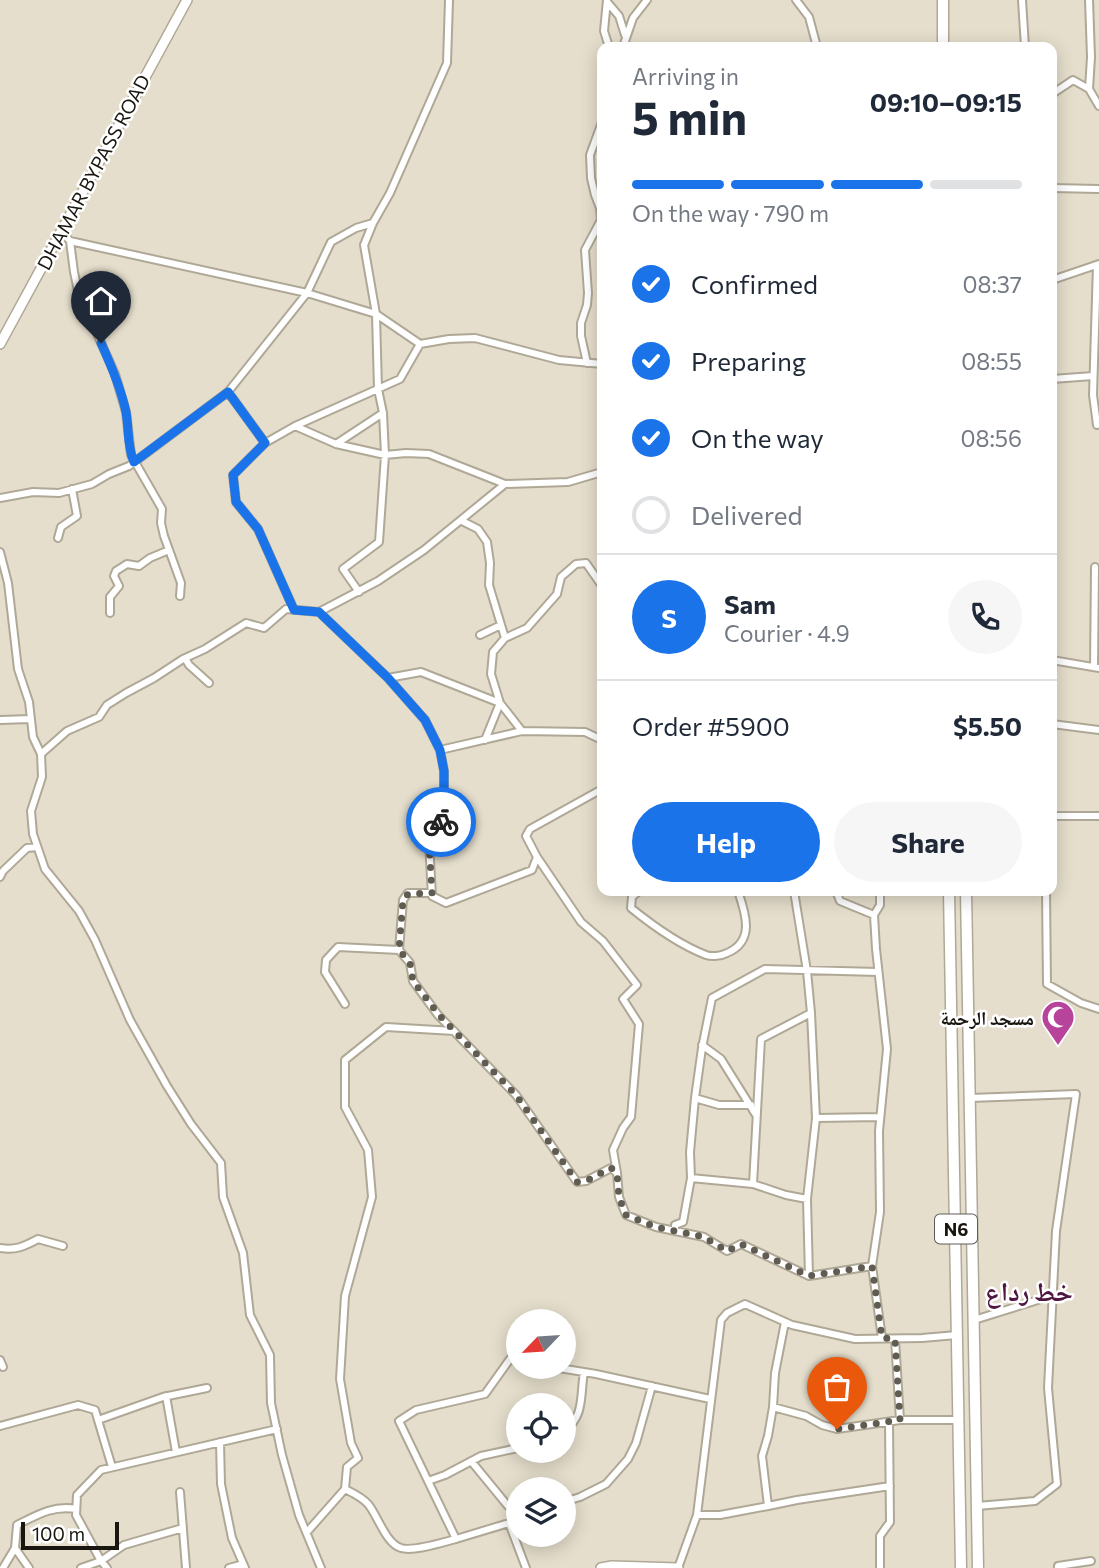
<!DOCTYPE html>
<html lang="en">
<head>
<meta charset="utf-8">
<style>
	:root { --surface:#fff; --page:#f6f6f7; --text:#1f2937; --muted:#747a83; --line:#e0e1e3; --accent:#1a73e8 }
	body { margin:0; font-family:Commissioner,"Noto Naskh Arabic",sans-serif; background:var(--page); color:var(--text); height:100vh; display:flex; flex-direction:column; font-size:26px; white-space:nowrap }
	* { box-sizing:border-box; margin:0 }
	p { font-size:23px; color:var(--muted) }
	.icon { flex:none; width:38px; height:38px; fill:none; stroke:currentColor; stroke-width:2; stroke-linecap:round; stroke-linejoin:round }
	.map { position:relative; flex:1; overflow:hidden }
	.details { position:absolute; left:597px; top:42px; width:460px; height:854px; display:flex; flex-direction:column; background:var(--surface); border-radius:14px; box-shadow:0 4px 18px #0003 }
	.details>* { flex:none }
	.needle { width:46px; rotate:245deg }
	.tools { position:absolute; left:506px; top:1309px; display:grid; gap:14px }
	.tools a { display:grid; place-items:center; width:70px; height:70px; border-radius:50%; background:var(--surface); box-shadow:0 4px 18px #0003; font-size:35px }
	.scale { position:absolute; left:21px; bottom:18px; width:98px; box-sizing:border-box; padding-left:7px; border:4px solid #191610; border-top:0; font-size:19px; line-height:24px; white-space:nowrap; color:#191610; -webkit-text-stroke:5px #fff; paint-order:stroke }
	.pin { position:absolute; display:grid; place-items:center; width:60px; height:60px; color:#fff; margin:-72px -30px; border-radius:50% 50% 50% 0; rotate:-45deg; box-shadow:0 0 7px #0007 }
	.pin .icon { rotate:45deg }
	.courier { position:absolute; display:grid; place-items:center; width:70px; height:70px; margin:-35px; border:5px solid #1a73e8; border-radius:50%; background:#fff; color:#222; box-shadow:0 2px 9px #0007 }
	.headline em { font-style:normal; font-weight:700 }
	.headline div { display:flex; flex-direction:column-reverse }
	.headline { display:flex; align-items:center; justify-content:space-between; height:119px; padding:0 35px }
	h1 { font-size:46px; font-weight:700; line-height:52px }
	.bar { display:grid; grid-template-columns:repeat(4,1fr); gap:10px 7px; align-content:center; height:84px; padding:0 35px }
	.bar i { height:9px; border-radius:5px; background:var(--line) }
	.bar .current { background:var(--accent) }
	.bar p { grid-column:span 4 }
	.line { display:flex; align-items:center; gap:18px; padding:0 35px; border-top:2px solid var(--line) }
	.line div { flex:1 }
	.round { display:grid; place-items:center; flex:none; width:74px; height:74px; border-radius:37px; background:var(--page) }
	ol { padding:0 35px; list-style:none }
	li { display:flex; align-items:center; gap:21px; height:77px }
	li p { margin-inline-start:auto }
	li .icon { padding:7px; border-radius:50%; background:var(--accent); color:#fff; stroke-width:4 }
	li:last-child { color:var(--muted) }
	li i { width:38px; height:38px; border:4px solid var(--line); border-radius:50% }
	.cta { display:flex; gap:14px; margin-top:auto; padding:14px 35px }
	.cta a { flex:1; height:80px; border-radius:42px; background:var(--accent); color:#fff; font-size:28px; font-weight:700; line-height:80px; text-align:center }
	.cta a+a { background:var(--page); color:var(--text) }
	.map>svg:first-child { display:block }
</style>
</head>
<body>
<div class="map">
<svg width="1099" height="1568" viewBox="0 0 1099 1568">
	<rect width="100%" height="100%" fill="#e5decc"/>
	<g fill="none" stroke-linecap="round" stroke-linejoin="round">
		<defs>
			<path id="street" d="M449,0L447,63L390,193L373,223L364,245L376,314L420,344L449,339L475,338L559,360L602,364
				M607,0L604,31L609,47
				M796,0L809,17L817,47
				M1022,0L1025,47
				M1089,0L1091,57L1089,89L1099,106
				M608,3L619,16L625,35
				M623,47L633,18L647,0
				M1052,94L1073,80L1089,89
				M1052,188L1099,189
				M61,231L70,241L74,272L78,291L115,374L126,412L131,455L162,509L161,523L164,536L181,583L180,596
				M1097,265L1093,395L1097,425
				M1052,280L1099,264
				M587,363L581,336V323L587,305L588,293L585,250L601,220L600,208L595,195L591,178L590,155L602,122
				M1052,379L1093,376
				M228,392L265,443L233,475L236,502L258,529L294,610
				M295,426L336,444L385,455L406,453L429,454L505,484
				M265,443L295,426L400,379L420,344
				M336,444L383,413
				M0,498L33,492L59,493L92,484L109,474L129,466L228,392L307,293L70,241
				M462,521L478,529L487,542L490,563L489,585L505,638
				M58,538L61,527L77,516L72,489
				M0,552L8,583L18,669L29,702L33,737L41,754L42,777L31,811L33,834L45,869L79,911L95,940L130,1020L167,1086L191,1124L221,1163L223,1197L243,1253L250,1315L270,1355L271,1403L282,1455L299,1515L321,1568
				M359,592L343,569L379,542L385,455L383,413L378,389L376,314L307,293L331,242L356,228L373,223
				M319,612L378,581L424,550L505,484L568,482L602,472
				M110,613V597L119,586L114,576L116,571L127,564L139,566L150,558L169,550
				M480,635L501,625
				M185,658L189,665L209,683
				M1052,660L1099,668
				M1094,667L1095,567
				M388,678L421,672L500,703L485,740
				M0,720L31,719
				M1052,724L1099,730
				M522,731L500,703L491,674L493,652L505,638L527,628L557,594L561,577L576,564L586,563L602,586
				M440,750L522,731L585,732L602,740
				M41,754L67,731L99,717L107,705L126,693L154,678L183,659L205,649L246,623L264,628L286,609L319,612L388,678L425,720L440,750L444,771V808L438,835L429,842L432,896L446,903L532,870L537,857L526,836L530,829L602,789
				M1052,816H1099
				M537,857L581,922L603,941L637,985L623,999L639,1024L631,1117L623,1128L613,1150L617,1173
				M0,877L3,871L27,848L37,847
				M639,891L632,897L631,908C652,925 680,945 706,955C712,957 721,956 727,953C756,941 745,912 738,891
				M794,891L807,971L811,1013L816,1118L807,1199L809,1276L872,1266
				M836,891L840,901L874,915L876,949L887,1049L879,1131L880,1212L872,1266L882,1338
				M1046,891L1047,984L1081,1003L1099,1009
				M874,915L880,905V891
				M399,950L410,963L413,981L438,1015L516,1095L577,1182L586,1181L611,1168L617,1173L619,1197L626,1215L656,1227L704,1237L727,1251L741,1244L809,1276
				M345,1004L325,972L326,960L338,947L399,950L403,900L408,893H432
				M702,1045L721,1059L756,1115
				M695,1098L719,1105H751
				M970,1098L1076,1094L1056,1231L1048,1388L1057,1484L1035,1501L977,1506
				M816,1118L880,1117
				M691,1178L753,1184L786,1195L807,1199
				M753,1184L761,1039L811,1013
				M675,1231V1225L683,1222L691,1178L690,1152L695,1098L702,1048L712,998L765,969L878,972
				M0,1248C15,1251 25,1246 38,1239L63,1246
				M974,1320L1054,1295
				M895,1339L900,1420
				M0,1360L3,1367
				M518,1361L510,1359L485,1394L416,1410L399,1421L456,1539L509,1523L526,1568
				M553,1367L596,1374L710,1399
				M166,1396L176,1452
				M773,1407L806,1416L822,1425L837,1429L900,1420H959
				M98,1420L163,1397L207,1388
				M0,1426L78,1405L95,1410L112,1467
				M564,1431C585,1417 580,1394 584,1372
				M220,1442L221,1484L232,1538L245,1568
				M471,1461L508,1506L518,1512
				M428,1481L445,1475L481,1456L518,1448
				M345,1489C353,1493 362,1497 368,1504C378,1516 386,1544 401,1548C413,1552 444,1542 456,1539
				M180,1492L186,1568
				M564,1502L580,1497L606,1484L628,1459L636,1443L652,1386
				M768,1506L797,1500L890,1486
				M697,1515H720L768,1506L762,1456L768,1436L773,1407L775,1373L785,1322
				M183,1528L124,1545L101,1561L76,1515L77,1495L101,1470L277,1429
				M307,1532L345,1489L347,1467L358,1458L351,1443L340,1379L345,1296L372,1197L368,1150L345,1107V1060L386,1027L454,1031
				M15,1548L29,1568
				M3,1568L15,1548L17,1525C37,1515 53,1505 76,1509
				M81,1568L101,1561L107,1568
				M229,1568L240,1565L243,1567
				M678,1568L697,1515L721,1320L727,1313L745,1304L792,1325L855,1339L922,1338L957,1335
				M880,1568V1536L890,1522L889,1423
				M1058,1568V1566L1091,1561"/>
			<path id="secondary" d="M0,344L187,0
				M601,1568L612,1566L678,1568"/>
			<path id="primary" d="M943,0V47
				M949,891L961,1568
				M966,891L978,1568"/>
		</defs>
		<!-- street casing -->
		<use href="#street" stroke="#afa896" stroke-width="10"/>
		<!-- secondary casing -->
		<use href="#secondary" stroke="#afa896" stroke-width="12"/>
		<!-- primary casing -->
		<use href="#primary" stroke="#afa896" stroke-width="13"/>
		<!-- street -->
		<use href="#street" stroke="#fff" stroke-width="6"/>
		<!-- secondary -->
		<use href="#secondary" stroke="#fff" stroke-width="9"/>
		<!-- primary -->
		<use href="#primary" stroke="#fff" stroke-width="10"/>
	</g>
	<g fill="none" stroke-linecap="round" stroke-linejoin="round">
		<!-- done -->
		<path stroke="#605c52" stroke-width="7" stroke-dasharray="0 12.6" d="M441,822L438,835L429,842L432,893L408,894L403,900L399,950L410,963L413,981L439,1015L516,1095L577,1182L586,1181L611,1168L617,1173L619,1197L626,1215L656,1227L704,1237L727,1251L741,1244L809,1276L872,1266L882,1338L895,1339L900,1420L837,1429"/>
		<!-- route -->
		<path stroke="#1a73e8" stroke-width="9" d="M101,343C111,365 121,388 126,412C129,428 127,447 134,462L228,392L265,443L233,475L236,502L258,529L294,610L319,612L388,678L425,720L440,750L444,771V808L441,822"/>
	</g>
	<!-- icons -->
	<defs>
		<symbol id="mosque-pin" viewBox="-11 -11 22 30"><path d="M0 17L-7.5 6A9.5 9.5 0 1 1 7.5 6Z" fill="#b7439b" stroke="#fff"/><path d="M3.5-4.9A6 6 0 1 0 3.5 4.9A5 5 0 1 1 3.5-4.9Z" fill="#fff"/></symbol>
	</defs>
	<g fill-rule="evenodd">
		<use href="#mosque-pin" x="1039" y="998" width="38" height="52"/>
	</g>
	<g text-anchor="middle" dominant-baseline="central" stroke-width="5" stroke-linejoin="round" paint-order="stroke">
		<!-- shield labels -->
		<rect fill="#fff" stroke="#5e5c58" stroke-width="2" x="935" y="1214.5" width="42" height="29" rx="5"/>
		<g font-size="18" font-weight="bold" fill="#191610">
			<text x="956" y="1229">N6</text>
		</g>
		<!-- street labels -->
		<g font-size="19" fill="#191610" stroke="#fff">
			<text transform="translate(93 172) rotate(-62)">DHAMAR BYPASS ROAD</text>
		</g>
		<!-- poi labels -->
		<g font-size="19" font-weight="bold" fill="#191610" stroke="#fff" text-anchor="end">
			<text x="1034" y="1017">مسجد الرحمة</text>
		</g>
		<!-- district labels -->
		<g font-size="26" font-weight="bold" fill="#4e1641" stroke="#fff">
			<text x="1029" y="1290">خط رداع</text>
		</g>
	</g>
</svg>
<div class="tools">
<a><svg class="needle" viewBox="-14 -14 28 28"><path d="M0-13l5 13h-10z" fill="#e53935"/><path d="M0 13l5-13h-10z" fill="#747a83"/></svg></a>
<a><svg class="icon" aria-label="locate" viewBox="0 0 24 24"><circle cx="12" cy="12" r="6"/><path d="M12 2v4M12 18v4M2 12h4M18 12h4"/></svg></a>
<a><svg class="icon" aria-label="layers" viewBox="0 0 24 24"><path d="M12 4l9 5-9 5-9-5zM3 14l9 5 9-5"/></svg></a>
</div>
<div class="scale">100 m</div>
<div class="pin" style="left:837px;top:1429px;background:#ea580c"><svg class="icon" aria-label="bag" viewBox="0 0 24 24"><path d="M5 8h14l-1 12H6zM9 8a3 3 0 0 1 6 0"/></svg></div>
<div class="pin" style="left:101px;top:343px;background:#1f2937"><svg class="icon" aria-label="home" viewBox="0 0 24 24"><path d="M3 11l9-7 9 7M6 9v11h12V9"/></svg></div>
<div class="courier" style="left:441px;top:822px"><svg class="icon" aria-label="bike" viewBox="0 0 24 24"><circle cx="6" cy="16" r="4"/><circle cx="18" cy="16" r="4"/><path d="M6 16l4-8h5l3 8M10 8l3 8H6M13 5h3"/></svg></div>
<section class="details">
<div class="headline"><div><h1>5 min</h1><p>Arriving in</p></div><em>09:10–09:15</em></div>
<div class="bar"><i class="current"></i><i class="current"></i><i class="current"></i><i></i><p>On the way · 790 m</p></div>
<ol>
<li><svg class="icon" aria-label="check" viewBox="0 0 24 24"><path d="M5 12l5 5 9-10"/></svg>Confirmed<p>08:37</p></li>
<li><svg class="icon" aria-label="check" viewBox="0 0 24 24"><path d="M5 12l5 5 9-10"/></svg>Preparing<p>08:55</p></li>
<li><svg class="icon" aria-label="check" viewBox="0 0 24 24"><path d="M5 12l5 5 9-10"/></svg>On the way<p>08:56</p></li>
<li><i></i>Delivered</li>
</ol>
<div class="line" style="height:126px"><b class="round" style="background:var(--accent);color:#fff">S</b><div><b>Sam</b><p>Courier · 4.9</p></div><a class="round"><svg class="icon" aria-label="phone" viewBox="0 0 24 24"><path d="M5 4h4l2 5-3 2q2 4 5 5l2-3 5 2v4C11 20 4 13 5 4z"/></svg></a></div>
<div class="line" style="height:91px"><div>Order #5900</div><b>$5.50</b></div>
<div class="cta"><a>Help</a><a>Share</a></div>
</section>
</div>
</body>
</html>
